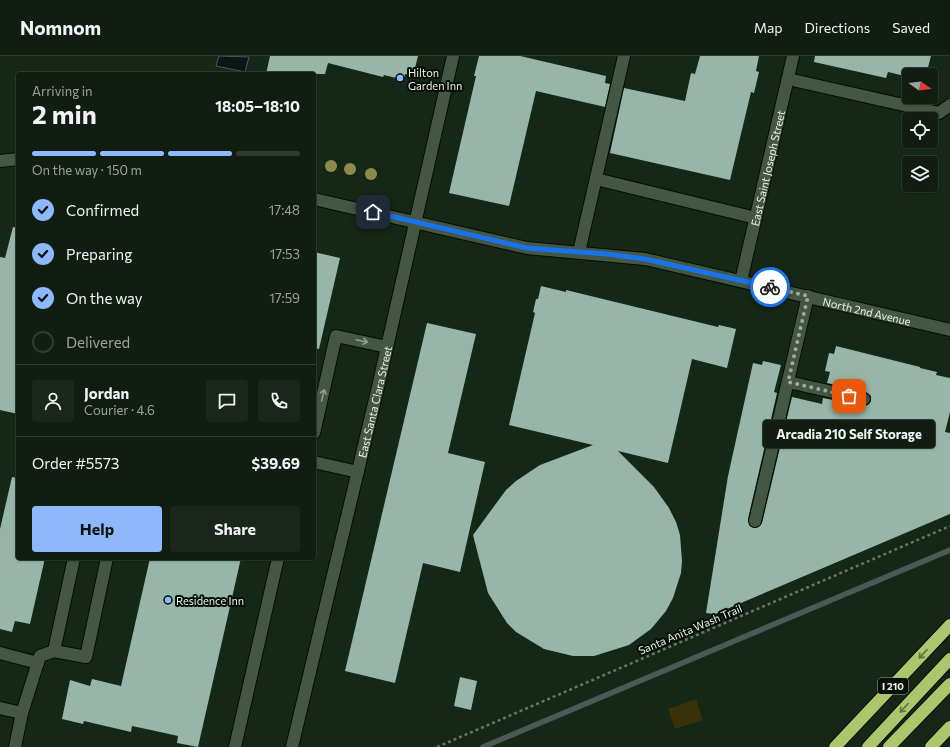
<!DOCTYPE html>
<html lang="en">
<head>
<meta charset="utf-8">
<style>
	:root { --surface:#101d10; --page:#192619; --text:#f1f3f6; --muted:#9ca29f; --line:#303b30; --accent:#8db9fc }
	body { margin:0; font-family:Commissioner,sans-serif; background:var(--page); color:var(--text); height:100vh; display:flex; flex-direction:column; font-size:15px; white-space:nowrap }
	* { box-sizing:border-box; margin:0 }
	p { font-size:13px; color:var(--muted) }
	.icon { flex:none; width:22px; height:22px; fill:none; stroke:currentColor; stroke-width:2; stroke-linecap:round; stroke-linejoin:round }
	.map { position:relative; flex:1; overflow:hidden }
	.panel { position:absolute; left:16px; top:16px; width:300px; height:488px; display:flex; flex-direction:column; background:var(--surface); border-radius:4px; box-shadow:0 1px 3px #0004,0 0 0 1px var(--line) }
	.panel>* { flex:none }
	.needle { width:26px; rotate:104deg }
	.fabs { position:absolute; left:902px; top:12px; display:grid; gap:8px }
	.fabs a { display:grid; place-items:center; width:36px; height:36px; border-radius:4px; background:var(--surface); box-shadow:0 1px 3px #0004,0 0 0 1px var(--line); font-size:20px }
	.pin { position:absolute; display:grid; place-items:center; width:34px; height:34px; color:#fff; margin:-17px; border-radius:8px; box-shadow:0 2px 6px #0006 }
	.courier { position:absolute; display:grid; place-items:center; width:40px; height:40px; margin:-20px; border:3px solid #1a73e8; border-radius:50%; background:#fff; color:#222; box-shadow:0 1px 5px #0007 }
	.bubble { position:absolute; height:28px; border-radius:4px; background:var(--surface); box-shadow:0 1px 3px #0004,0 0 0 1px var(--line); font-size:13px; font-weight:700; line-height:28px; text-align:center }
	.summary em { font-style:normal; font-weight:700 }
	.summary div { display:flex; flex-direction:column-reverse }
	.summary { display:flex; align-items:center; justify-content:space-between; height:68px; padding:0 16px }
	h1 { font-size:26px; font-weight:700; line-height:30px }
	.bar { display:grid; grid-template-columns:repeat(4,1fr); gap:6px 4px; align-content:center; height:48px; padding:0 16px }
	.bar i { height:5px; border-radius:3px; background:var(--line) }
	.bar .on { background:var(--accent) }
	.bar p { grid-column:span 4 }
	.line { display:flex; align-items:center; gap:10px; padding:0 16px; border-top:1px solid var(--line) }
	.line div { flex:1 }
	.round { display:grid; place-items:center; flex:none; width:42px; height:42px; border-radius:4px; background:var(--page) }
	ol { padding:0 16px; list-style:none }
	li { display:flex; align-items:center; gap:12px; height:44px }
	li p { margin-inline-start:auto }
	li .icon { padding:4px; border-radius:50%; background:var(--accent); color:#111; stroke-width:4 }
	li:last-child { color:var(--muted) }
	li i { width:22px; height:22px; border:2px solid var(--line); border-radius:50% }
	.action { display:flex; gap:8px; margin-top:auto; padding:8px 16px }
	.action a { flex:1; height:46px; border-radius:4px; background:var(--accent); color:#111; font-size:16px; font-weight:700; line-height:46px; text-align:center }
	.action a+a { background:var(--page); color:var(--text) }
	header { display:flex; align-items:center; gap:24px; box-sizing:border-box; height:56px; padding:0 20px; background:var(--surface); border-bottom:1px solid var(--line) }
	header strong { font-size:19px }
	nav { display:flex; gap:22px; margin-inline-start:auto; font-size:14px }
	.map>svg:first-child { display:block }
</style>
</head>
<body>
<header>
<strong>Nomnom</strong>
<nav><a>Map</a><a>Directions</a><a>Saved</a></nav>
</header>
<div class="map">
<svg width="950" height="691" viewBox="0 0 950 691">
	<rect width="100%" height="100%" fill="#152716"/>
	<!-- green -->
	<path fill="#383109" d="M696,643L703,664L675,673L668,653Z"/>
	<!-- water -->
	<path fill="#091616" stroke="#4c5955" d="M219,0L249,1L245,16L216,10Z"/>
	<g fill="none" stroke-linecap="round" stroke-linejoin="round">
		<!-- stream -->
		<path stroke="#4c5955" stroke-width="5.5" d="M483,691L950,494"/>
	</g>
	<!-- building -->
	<path fill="#97b6a9" d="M270,0H418L413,20L405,18L404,24L384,19L383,21L328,7L325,18H266Z
		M479,0H520L606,20L605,27L610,28L605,51L536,35L509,150L449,137L476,20H474Z
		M700,0H759L756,15L759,16L754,37L751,36L730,124L610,97L624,32L685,45L691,17L695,18Z
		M815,0H931L926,19H909V21L888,16L886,22L814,6Z
		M13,171L18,172V358L0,354V201L5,202Z
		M314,196L340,202L319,293L314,292Z
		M541,230L566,236V234L718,271L719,269L736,273L727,312L692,303L668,407L618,395L654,431L669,452L676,466L680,479L682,505L681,517L673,542L666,555L651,573L629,589L594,600H573L544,593L516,576L507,567L488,537L473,479L506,434L516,425L540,409L593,389L509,369L535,257L533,256L536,243H538Z
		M427,267L476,278L448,397L485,406L460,516L423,507L395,627L345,615Z
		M836,290L920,311V312L937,316L936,319L950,322V356L945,376L950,377V458L715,558L706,557L728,420L753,307L762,309L763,305L781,309L774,336L777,337L748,463L750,470L754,472L760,470L762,467L792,341L822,348L823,342L863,350L869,348L871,345V340L866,336L827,327L830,316L825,315L829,297L834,298Z
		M12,421L18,422V502H45L30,568L15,565L12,576L0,573V473Z
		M150,502H241L198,691L177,687L178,680L151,674L132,670L131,676L84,665L83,668L62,663L70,624L90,630L92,623L121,630Z
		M460,621L477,625L471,654L454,650Z"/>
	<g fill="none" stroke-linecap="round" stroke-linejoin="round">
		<defs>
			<g id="minor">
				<path d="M788,23L939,57L950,49"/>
				<path d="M0,105L18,103"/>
				<path d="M596,123L756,162"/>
				<path id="s1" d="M314,143L527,192L645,203L950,274"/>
				<path d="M579,196L624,0"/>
				<path id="s2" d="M741,225L793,0"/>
				<path d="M788,326L864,343"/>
				<path d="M314,377L336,280L387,291"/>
				<path d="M314,406L358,416"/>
				<path d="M755,465L808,240"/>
				<path d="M54,595L74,502"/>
				<path d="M0,597L38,607"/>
				<path d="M0,652L22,657L15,691"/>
				<path d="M22,657L40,600L54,595L86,601L107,502"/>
				<path d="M235,691L278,502"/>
				<path id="s3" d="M292,691L378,331L453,0"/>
			</g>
			<path id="highway" d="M835,691L950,569
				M868,691L950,603
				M889,691L950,628
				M931,691L950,671"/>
		</defs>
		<!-- minor casing -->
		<use href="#minor" stroke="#020f03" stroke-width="14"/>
		<!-- highway casing -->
		<use href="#highway" stroke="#020f03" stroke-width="14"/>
		<!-- path -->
		<path stroke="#677768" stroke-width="2.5" stroke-dasharray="3 3" stroke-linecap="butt" d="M437,691L950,470"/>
		<!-- minor -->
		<use href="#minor" stroke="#445744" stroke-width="12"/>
		<!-- highway -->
		<use href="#highway" stroke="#adc66d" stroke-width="12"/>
	</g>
	<!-- trees -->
	<g fill="#8d8b49">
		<circle cx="331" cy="110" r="6"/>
		<circle cx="350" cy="113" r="6"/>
		<circle cx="371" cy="118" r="6"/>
	</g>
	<!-- one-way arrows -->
	<defs><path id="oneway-shaft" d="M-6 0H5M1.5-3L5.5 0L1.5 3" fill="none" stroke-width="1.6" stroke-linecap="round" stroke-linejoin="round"/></defs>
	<g stroke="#8e9e8e">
		<use href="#oneway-shaft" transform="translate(362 285) rotate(12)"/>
		<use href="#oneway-shaft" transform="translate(323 339) rotate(-77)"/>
	</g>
	<g stroke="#62733f">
		<use href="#oneway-shaft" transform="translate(923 598) rotate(133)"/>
		<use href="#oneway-shaft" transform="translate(904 652) rotate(133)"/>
	</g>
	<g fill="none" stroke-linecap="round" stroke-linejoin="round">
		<!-- done -->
		<path stroke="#9eac9e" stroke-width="4" stroke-dasharray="0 7.2" d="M770,231L808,240L788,326L849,340"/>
		<!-- route -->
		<path stroke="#1a73e8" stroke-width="5" d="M373,156L527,192L607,198L645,203L770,231"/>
	</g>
	<!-- markers -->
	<g fill="#8db9fc" stroke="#060e07" stroke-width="1.5">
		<circle cx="400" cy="22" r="4"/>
		<circle cx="168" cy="544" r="4"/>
	</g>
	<g text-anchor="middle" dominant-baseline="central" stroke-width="4" stroke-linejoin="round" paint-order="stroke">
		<!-- shield labels -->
		<rect fill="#060e07" stroke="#a4afa4" stroke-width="1" x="878" y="622" width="30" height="16" rx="3"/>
		<g font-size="10" font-weight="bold" fill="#e8f4e8">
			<text x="893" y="630">I 210</text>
		</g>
		<!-- poi labels -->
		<g font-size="11" fill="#e8f4e8" stroke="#060e07" text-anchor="start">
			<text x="408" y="16">Hilton<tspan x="408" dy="13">Garden Inn</tspan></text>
			<text x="176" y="544">Residence Inn</text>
		</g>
		<!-- street labels -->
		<g font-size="11" fill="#e8f4e8" stroke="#060e07">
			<text stroke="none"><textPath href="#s2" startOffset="116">East Saint Joseph Street</textPath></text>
			<text stroke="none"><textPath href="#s1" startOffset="565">North 2nd Avenue</textPath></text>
			<text stroke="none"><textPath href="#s3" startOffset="355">East Santa Clara Street</textPath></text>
			<text transform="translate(690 573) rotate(-23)">Santa Anita Wash Trail</text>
		</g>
	</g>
</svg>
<div class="fabs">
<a><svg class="needle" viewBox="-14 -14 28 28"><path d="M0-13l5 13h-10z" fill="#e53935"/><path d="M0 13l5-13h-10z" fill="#9ca29f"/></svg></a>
<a><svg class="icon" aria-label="locate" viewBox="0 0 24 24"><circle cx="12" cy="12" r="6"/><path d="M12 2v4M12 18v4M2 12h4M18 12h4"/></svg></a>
<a><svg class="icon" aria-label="layers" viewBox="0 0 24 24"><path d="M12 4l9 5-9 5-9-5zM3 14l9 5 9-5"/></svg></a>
</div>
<div class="pin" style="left:849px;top:340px;background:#ea580c"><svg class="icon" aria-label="bag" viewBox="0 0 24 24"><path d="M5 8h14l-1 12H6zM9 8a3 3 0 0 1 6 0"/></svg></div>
<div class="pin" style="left:373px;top:156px;background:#1f2937"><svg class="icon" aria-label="home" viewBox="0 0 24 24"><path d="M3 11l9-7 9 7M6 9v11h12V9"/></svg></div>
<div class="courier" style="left:770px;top:231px"><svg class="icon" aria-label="bike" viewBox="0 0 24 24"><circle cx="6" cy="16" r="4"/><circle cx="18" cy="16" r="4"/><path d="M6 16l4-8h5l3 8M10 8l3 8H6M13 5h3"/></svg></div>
<div class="bubble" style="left:763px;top:364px;width:172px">Arcadia 210 Self Storage</div>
<section class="panel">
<div class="summary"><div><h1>2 min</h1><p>Arriving in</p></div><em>18:05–18:10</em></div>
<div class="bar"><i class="on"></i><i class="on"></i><i class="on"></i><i></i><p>On the way · 150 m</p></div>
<ol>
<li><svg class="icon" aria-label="check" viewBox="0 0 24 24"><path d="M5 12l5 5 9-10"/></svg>Confirmed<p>17:48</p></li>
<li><svg class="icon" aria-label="check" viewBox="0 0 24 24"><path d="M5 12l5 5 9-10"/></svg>Preparing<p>17:53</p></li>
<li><svg class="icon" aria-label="check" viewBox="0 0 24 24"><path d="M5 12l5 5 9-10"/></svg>On the way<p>17:59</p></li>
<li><i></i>Delivered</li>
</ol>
<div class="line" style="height:72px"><a class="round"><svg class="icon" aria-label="person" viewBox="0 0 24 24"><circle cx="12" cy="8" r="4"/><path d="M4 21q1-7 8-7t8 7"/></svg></a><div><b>Jordan</b><p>Courier · 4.6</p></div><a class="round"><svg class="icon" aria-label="chat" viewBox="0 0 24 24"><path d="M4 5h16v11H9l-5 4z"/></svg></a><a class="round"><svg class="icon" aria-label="phone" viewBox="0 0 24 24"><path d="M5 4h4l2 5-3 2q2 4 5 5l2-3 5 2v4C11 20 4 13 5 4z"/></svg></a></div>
<div class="line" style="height:52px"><div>Order #5573</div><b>$39.69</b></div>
<div class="action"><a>Help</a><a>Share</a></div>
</section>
</div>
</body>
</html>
